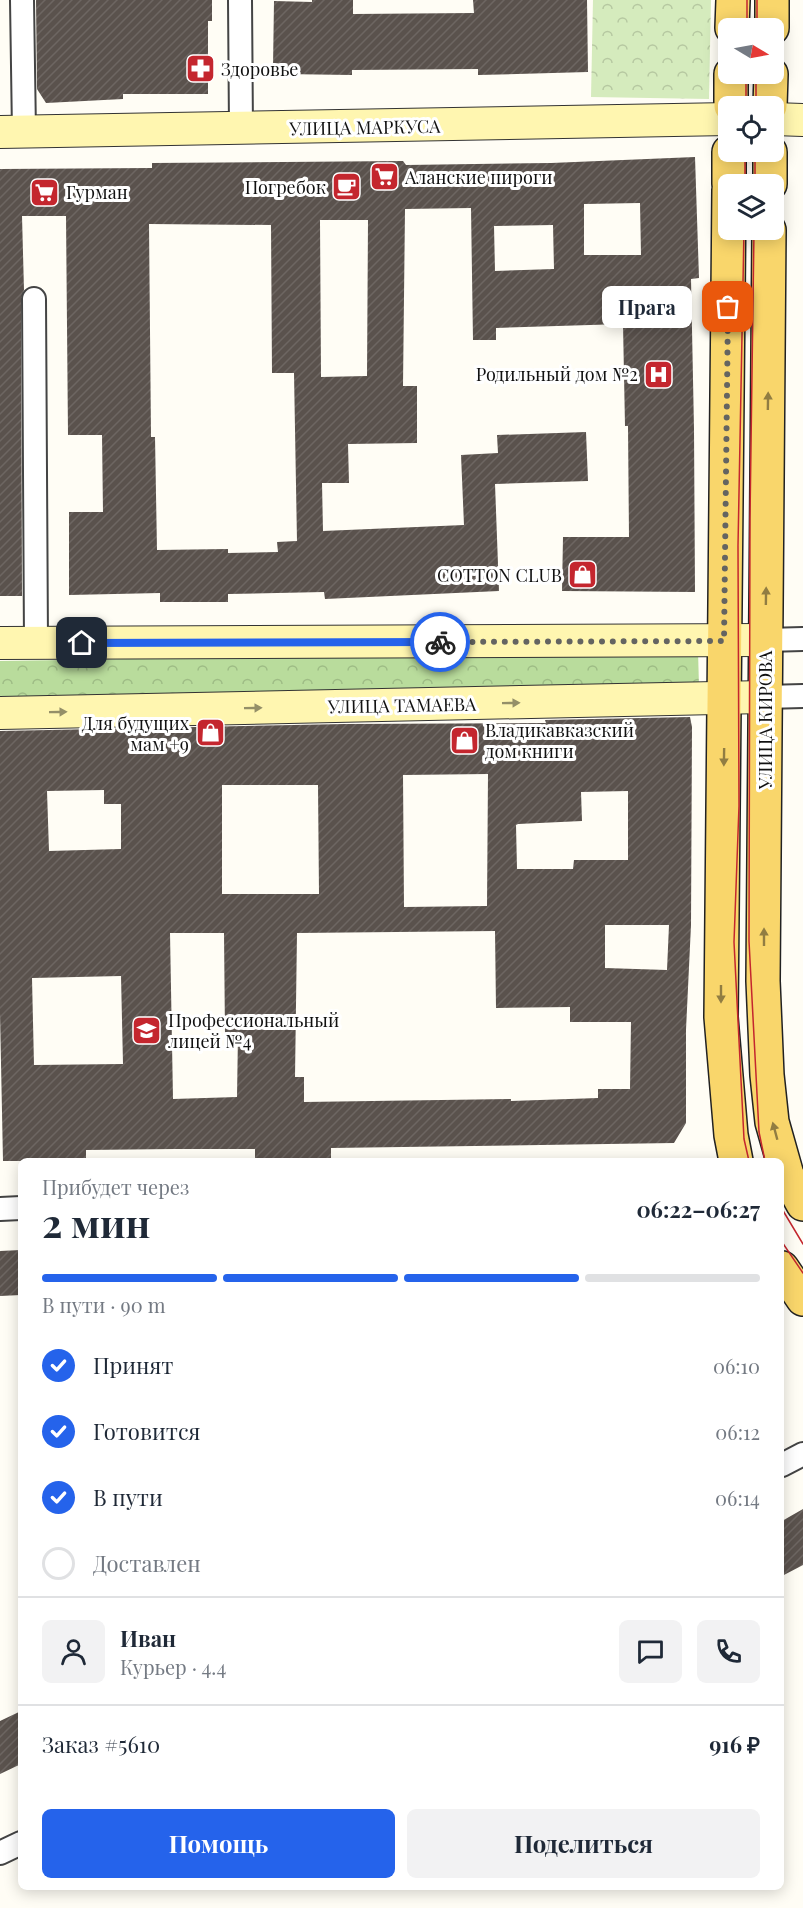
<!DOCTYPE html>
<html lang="ru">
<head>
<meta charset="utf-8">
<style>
	:root { --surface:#fff; --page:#f2f2f3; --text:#1f2937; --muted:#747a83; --line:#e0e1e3; --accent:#2563eb }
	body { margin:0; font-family:"Playfair Display",serif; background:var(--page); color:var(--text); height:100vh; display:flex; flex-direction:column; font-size:22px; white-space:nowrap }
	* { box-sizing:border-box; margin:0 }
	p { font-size:20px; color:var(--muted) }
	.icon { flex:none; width:33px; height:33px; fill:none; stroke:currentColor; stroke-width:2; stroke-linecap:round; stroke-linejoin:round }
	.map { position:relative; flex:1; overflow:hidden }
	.side { position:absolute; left:18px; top:1158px; width:766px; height:732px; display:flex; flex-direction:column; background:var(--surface); border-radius:9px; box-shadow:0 3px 15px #0003 }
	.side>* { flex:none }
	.needle { width:39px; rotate:100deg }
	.fabs { position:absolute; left:718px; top:18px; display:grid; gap:12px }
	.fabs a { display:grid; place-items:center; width:66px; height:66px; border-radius:9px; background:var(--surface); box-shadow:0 3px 15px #0003; font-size:30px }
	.pin { position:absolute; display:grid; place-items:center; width:51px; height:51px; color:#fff; margin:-26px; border-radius:12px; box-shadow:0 3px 9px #0006 }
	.courier { position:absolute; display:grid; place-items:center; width:60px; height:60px; margin:-30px; border:4px solid #2563eb; border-radius:50%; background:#fff; color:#222; box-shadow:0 2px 8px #0007 }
	.bubble { position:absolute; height:42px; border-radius:9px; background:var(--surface); box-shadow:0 3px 15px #0003; font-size:20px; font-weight:700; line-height:42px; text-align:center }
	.summary em { font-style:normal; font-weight:700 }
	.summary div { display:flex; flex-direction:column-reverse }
	.summary { display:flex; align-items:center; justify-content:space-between; height:102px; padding:0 24px }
	h1 { font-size:39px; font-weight:700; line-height:45px }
	.bar { display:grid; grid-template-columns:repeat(4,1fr); gap:9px 6px; align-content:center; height:72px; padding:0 24px }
	.bar i { height:8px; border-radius:4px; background:var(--line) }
	.bar .active { background:var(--accent) }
	.bar p { grid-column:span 4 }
	.line { display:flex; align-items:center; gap:15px; padding:0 24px; border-top:2px solid var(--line) }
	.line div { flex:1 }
	.round { display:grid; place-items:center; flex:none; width:63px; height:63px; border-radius:9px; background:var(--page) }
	ol { padding:0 24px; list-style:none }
	li { display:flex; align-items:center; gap:18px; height:66px }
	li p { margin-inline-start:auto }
	li .icon { padding:6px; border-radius:50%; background:var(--accent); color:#fff; stroke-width:4 }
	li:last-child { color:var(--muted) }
	li i { width:33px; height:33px; border:3px solid var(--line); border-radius:50% }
	.action { display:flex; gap:12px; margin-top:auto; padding:12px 24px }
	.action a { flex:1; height:69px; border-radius:9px; background:var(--accent); color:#fff; font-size:24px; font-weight:700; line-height:69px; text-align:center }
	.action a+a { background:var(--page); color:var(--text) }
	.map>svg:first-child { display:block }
</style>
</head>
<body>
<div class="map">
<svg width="803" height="1908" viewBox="0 0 803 1908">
	<defs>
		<pattern id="forest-crowns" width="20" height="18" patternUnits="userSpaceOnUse" patternTransform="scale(1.5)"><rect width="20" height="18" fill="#b9dc9c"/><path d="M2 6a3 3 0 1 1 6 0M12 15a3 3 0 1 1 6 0" fill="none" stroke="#9ebc85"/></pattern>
		<pattern id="park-crowns" width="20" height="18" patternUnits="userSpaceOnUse" patternTransform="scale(1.5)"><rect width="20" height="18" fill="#d5ebbd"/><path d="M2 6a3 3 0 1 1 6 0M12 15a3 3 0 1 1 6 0" fill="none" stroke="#b6c8a1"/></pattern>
		<pattern id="building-hatch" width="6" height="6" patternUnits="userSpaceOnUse" patternTransform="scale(1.5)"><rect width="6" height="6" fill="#5a524d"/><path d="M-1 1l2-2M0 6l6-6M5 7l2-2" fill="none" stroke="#6d6662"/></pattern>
	</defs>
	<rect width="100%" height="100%" fill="#fffdf5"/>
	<!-- forest -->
	<path fill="url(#forest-crowns)" d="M698,650L699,687L0,699V661Z"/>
	<!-- park -->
	<path fill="url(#park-crowns)" d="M593,0H711L709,99L591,97Z"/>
	<!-- building -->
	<path fill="url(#building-hatch)" fill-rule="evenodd" d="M36,0H212V21H208V94H123V99L46,103L37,89Z
		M312,0H353V14L474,13L473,0H587L588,72L478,75V69L352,70V75L282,74L273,67L274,1L312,2Z
		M695,157L699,278L691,279L694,429L695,592L562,591L563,537H629L628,426H625L623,324L496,328V340H473L471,208L405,209L403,386H417V443L348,444L349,483H322L323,531L464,525L461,455L498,453L497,435L586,432L588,481L495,484L499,591L325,599L324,592L228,594V602H160V593L69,595V512H103L102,435H68L66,216H22L24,290L21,299L22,596H0V169L152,168V163L403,161L406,165L551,163ZM640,203L641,255H584V204ZM320,220H368L367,376L321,377ZM149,224L271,225L272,373H294L297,541L277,542L278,552L228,553V549L157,550L155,437H151ZM553,225L554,269L495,271L494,226Z
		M690,717L692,727L691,925L686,1030V1123L674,1143L331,1148V1161L255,1160V1149H174L86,1150V1161H3L0,1013V731L345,724L546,723L545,720ZM488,774L487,906L404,907L403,775ZM222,785H318L319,894H222ZM104,790V804H121V849L49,851L47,791ZM628,791V860H574L573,869H517L516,825L518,824L582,821L581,792ZM605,925H669L667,970L605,968ZM495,931L496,1008L570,1007V1022H631L630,1089H598V1098L511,1101V1099L304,1102V1077H295L297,933ZM170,933H224L225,1034H238L237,1097L173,1099ZM121,976L123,1064L34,1065L32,978Z
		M21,1250V1295L0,1296V1251Z
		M803,1509V1565L782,1576V1521Z
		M21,1711V1764L0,1774V1721Z"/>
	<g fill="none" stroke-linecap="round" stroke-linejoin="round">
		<defs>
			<path id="street" d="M22,0L24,132
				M240,0L241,129
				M34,299L36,643
				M766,640L803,639
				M765,697L803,696
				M0,1209L21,1208
				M782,1465L803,1454
				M0,1853L21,1843"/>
			<path id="secondary" d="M774,119L803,120
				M0,132L729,119
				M0,643L766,640
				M0,713L765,697"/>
			<path id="primary" d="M732,28L733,0
				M772,28V0
				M731,106V74
				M770,106L771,74
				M729,184V152
				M770,184V152
				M729,190L721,1017L731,1135L736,1161
				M769,230L763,981L767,1075L772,1122L787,1175L803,1204
				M782,1268L803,1299"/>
		</defs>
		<!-- street casing -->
		<use href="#street" stroke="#444" stroke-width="26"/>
		<!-- secondary casing -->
		<use href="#secondary" stroke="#333" stroke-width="34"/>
		<!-- primary casing -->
		<use href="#primary" stroke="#222" stroke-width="36"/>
		<!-- street -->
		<use href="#street" stroke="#fff" stroke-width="22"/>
		<!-- secondary -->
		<use href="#secondary" stroke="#fff6b0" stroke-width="32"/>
		<!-- primary -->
		<use href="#primary" stroke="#f9d66b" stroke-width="33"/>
		<!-- tram -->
		<path stroke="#c4262e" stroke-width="1.5" d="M747,28V0
			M757,28V0
			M746,106V74
			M756,106V74
			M745,184V152
			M755,184V152
			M744,230L738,546L739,806L734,942L744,1139L749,1161
			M754,230L750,518L749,941L759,1132L765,1161
			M782,1209L803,1244
			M782,1242L803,1273"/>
	</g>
	<!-- one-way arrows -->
	<defs><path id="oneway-solid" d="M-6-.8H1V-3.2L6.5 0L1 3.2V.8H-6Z" transform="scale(1.5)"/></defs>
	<g fill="#917d42">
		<use href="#oneway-solid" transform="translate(768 401) rotate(-89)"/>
		<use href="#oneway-solid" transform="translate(766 596) rotate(-89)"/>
		<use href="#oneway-solid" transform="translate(724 757) rotate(91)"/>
		<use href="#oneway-solid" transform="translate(764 937) rotate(-90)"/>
		<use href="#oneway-solid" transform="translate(721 994) rotate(90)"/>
		<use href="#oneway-solid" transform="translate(775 1131) rotate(-105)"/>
	</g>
	<g fill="#948f68">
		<use href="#oneway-solid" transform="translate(511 703) rotate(-1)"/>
		<use href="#oneway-solid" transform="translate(253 708) rotate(-1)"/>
		<use href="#oneway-solid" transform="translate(58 712) rotate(-1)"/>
	</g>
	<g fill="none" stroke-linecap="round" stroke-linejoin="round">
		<!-- done -->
		<path stroke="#646461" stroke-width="6" stroke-dasharray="0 10.8" d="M440,642L724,641L728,307"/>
		<!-- route -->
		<path stroke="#2563eb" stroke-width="8" d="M82,643L440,642"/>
	</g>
	<!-- icons -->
	<defs>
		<symbol id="pharmacy-square" viewBox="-11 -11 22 22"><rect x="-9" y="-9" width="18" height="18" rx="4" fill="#c4262e" stroke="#fff"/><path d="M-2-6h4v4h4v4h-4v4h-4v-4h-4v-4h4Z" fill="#fff"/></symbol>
		<symbol id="supermarket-square" viewBox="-11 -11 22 22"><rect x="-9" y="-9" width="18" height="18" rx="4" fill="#c4262e" stroke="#fff"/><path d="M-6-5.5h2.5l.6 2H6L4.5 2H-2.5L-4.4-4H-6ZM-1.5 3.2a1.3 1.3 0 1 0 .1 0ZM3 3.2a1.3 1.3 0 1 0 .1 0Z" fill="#fff"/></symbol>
		<symbol id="cafe-square" viewBox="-11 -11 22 22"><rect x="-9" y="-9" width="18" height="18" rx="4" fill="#c4262e" stroke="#fff"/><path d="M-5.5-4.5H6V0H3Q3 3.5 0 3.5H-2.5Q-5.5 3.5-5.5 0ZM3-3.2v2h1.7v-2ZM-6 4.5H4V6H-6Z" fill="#fff"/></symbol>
		<symbol id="hospital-square" viewBox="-11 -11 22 22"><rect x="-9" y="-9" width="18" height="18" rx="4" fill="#c4262e" stroke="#fff"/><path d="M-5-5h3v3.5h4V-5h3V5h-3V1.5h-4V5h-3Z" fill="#fff"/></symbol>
		<symbol id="shop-square" viewBox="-11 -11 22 22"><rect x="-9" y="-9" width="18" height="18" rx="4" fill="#c4262e" stroke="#fff"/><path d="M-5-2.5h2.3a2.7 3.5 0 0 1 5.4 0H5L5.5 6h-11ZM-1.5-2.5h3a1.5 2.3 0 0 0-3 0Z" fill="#fff"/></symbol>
		<symbol id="university-square" viewBox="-11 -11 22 22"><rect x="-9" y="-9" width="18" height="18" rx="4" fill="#c4262e" stroke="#fff"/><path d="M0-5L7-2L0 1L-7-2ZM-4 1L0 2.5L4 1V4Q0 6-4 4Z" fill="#fff"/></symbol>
	</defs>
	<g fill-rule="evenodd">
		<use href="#pharmacy-square" x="184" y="52" width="33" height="33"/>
		<use href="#supermarket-square" x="368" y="160" width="33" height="33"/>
		<use href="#cafe-square" x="330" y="170" width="33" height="33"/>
		<use href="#supermarket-square" x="28" y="176" width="33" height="33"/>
		<use href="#hospital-square" x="642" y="358" width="33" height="33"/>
		<use href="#shop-square" x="566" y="558" width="33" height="33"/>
		<use href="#shop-square" x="194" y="716" width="33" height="33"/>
		<use href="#shop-square" x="448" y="724" width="33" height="33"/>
		<use href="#university-square" x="130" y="1014" width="33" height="33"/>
	</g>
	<g text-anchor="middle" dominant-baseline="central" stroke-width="6" stroke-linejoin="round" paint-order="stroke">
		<!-- poi labels -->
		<g font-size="18" fill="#111" stroke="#fff" text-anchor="start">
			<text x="221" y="69">Здоровье</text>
			<text x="405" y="177">Аланские пироги</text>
			<text x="326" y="187" text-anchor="end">Погребок</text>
			<text x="66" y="192">Гурман</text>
			<text x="638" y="374" text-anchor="end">Родильный дом №2</text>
			<text x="562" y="575" text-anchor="end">COTTON CLUB</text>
			<text x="189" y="723" text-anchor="end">Для будущих<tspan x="189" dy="21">мам +9</tspan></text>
			<text x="485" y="730">Владикавказский<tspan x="485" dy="21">дом книги</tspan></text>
			<text x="168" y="1020">Профессиональный<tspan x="168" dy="21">лицей №4</tspan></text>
		</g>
		<!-- street labels -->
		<g font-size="18" fill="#111" stroke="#fff">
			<text transform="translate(365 127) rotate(-1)">УЛИЦА МАРКУСА</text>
			<text transform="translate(402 705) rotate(-1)">УЛИЦА ТАМАЕВА</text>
			<text transform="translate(765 720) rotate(-90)">УЛИЦА КИРОВА</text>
		</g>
	</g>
</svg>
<div class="fabs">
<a><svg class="needle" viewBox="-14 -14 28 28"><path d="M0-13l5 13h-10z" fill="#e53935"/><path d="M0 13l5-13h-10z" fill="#747a83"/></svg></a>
<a><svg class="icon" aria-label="locate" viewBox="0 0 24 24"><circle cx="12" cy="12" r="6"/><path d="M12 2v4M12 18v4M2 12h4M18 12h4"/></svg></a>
<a><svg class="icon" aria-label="layers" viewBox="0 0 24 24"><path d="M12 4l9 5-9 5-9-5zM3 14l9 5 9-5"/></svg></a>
</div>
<div class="pin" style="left:728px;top:307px;background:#ea580c"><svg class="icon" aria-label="bag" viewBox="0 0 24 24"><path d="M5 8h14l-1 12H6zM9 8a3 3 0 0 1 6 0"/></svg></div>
<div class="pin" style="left:82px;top:643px;background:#1f2937"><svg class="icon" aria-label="home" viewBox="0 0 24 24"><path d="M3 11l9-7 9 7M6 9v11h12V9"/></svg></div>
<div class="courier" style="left:440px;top:642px"><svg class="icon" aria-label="bike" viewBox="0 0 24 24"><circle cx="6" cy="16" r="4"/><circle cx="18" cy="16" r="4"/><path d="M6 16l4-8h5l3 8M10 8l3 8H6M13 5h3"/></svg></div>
<div class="bubble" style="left:602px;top:286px;width:90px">Прага</div>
<section class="side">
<div class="summary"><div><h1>2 мин</h1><p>Прибудет через</p></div><em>06:22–06:27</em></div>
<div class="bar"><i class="active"></i><i class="active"></i><i class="active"></i><i></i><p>В пути · 90 m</p></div>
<ol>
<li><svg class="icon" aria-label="check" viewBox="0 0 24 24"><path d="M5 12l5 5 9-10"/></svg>Принят<p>06:10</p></li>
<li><svg class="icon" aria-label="check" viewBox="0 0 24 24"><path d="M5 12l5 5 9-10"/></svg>Готовится<p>06:12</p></li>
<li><svg class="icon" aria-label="check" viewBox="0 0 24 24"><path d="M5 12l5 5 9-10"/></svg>В пути<p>06:14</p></li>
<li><i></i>Доставлен</li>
</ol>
<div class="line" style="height:108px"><a class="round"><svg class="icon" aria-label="person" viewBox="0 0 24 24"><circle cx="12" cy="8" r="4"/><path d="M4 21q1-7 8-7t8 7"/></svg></a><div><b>Иван</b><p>Курьер · 4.4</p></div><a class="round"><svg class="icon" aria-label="chat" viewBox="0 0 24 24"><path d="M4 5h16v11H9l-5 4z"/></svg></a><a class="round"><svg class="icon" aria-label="phone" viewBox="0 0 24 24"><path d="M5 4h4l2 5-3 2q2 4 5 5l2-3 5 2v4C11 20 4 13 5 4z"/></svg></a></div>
<div class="line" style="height:78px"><div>Заказ #5610</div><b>916 ₽</b></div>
<div class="action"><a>Помощь</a><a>Поделиться</a></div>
</section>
</div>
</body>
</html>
